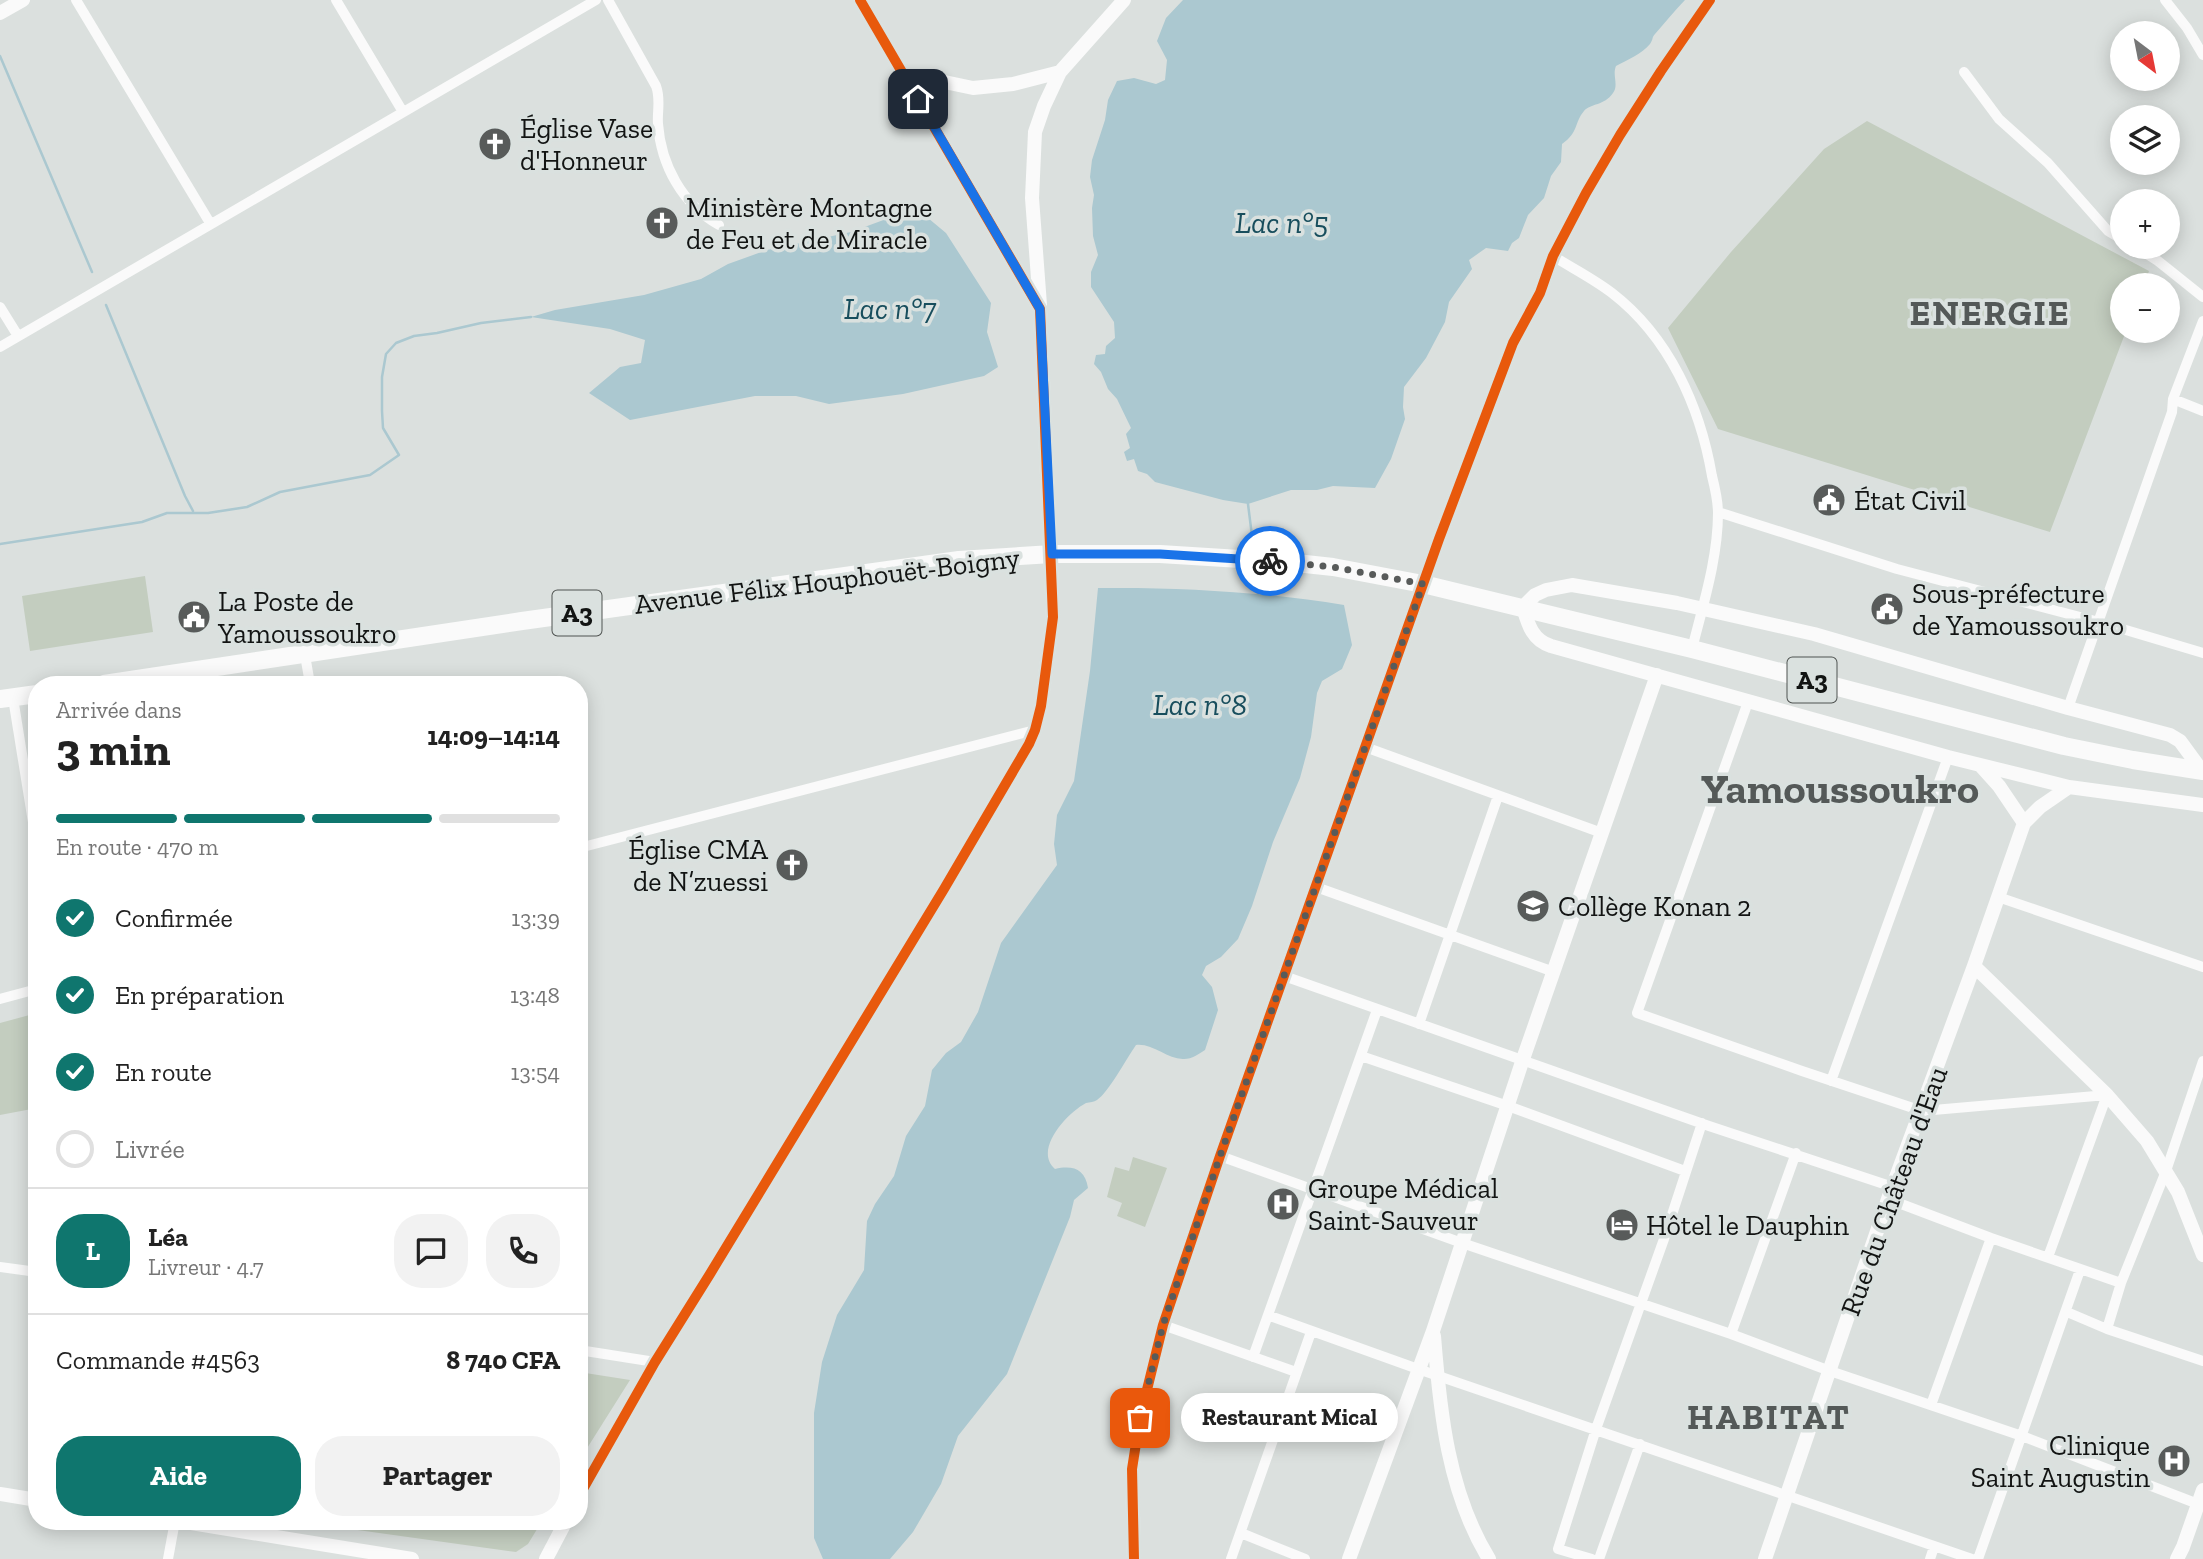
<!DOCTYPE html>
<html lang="fr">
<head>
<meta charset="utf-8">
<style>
	:root { --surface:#fff; --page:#f2f2f2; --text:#222; --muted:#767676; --line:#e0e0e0; --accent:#0f766e }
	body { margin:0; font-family:"Zilla Slab",serif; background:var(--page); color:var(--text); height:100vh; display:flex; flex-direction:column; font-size:26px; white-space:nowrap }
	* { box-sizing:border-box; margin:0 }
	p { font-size:23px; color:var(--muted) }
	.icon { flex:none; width:38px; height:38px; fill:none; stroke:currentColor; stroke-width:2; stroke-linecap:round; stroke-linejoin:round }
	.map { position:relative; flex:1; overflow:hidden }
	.drawer { position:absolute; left:28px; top:676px; width:560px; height:854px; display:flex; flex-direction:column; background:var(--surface); border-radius:28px; box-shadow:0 4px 18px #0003 }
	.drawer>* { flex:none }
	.needle { width:46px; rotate:148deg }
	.buttons { position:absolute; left:2110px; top:21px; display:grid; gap:14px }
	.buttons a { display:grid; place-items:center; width:70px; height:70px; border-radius:50%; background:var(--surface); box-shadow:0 4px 18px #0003; font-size:35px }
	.pin { position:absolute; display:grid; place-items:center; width:60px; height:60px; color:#fff; margin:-30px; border-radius:14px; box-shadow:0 4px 10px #0006 }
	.courier { position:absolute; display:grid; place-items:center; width:70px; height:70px; margin:-35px; border:5px solid #1a73e8; border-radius:50%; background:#fff; color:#222; box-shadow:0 2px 9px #0007 }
	.bubble { position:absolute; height:49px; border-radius:24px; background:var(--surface); box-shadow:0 4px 18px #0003; font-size:23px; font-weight:800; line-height:49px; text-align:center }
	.headline em { font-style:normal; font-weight:800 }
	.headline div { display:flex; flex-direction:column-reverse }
	.headline { display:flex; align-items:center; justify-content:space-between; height:119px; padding:0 28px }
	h1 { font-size:46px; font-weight:800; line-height:52px }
	.bar { display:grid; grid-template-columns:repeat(4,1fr); gap:10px 7px; align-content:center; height:84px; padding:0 28px }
	.bar i { height:9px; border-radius:5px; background:var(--line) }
	.bar .active { background:var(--accent) }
	.bar p { grid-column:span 4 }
	.line { display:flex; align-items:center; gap:18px; padding:0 28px; border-top:2px solid var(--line) }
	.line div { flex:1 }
	.round { display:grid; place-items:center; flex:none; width:74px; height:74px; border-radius:28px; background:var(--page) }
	ol { padding:0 28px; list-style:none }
	li { display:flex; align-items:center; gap:21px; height:77px }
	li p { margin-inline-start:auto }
	li .icon { padding:7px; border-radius:50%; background:var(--accent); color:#fff; stroke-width:4 }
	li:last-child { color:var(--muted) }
	li i { width:38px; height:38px; border:4px solid var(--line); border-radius:50% }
	.cta { display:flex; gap:14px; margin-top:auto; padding:14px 28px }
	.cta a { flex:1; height:80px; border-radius:28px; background:var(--accent); color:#fff; font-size:28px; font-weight:800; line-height:80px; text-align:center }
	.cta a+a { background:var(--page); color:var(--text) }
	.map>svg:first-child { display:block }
</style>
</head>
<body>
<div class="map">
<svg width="2203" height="1559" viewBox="0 0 2203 1559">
	<rect width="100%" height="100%" fill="#dbe0de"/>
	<!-- green -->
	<path fill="#c3cdbf" d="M1867,121L2149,271L2144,285H2123V331H2126L2050,532L1718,429L1668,328L1731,252L1824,149Z
		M145,576L153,632L30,651L22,596Z
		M37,1013V1108L0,1115V1023Z
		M1133,1157L1167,1168L1145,1227L1117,1216L1122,1203L1107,1197L1115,1167L1129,1171Z
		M579,1372L630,1380L579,1461Z
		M293,1521H542L528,1544L516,1552Z"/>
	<!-- water -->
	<path fill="#abc8d0" d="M1183,0H1685C1674,11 1665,23 1655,34C1651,39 1654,38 1650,44C1642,54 1627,60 1616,66C1612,75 1619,85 1613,93C1604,106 1591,103 1584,111C1574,123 1579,132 1562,144L1561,162L1551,176L1544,198L1528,215L1519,238L1512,243L1508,251L1486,248L1469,260L1472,269L1449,302L1445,322L1426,358L1404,387L1403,407L1405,419L1391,459L1375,488L1333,486L1317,490H1291L1248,504L1223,500L1155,482L1147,474L1138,471L1134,459L1127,461L1124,452L1130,448L1126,434L1131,428L1117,399L1108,389L1101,372L1094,364L1096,355L1105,354L1106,346L1115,338L1114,322L1091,287V272L1098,255L1093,236L1092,208L1094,195L1090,177L1092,160L1105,120L1108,100L1117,81L1134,78L1156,84L1165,80L1167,60L1157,41L1166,18Z
		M916,208L946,233L991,303L987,332L998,367L984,376L903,394L829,404L796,396H755L630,420L589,393L620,367L641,363L645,340L610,329L531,317L555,310L644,295L701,279L728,264L767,250L851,232Z
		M1098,588C1180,587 1263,592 1344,605L1352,645L1342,669L1322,681L1317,693L1311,737L1300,778L1273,842L1252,906L1238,939L1221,957L1206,966L1202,975L1212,987L1218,1010L1205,1050C1199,1054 1192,1059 1184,1059C1168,1060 1153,1043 1136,1045C1127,1058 1108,1093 1097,1100C1094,1102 1090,1102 1086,1103C1067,1113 1033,1150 1055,1169C1073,1165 1085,1169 1088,1188L1074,1200L1070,1217L1007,1374L958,1436L941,1484L913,1532L890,1559H823L814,1538V1413L822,1362L837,1315L864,1270L867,1221L875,1204L894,1176L906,1136L925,1106L932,1070L946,1053L961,1042L978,1012L1001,943L1057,865L1054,844L1057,815L1074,781L1090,671Z"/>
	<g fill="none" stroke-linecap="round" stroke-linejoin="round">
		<!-- stream -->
		<path stroke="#abc8d0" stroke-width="2.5" d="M0,56L92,272
			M106,305L185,496L193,511
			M1248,504L1254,552
			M0,544L142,522L167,513H208L247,507L280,492L370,475L399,455L383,428L382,411V377L386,354L396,343L414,336L437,333L481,323L531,317
			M1255,566L1258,594"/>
		<!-- street -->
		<path stroke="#fafafa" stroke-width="10" d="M76,0L210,223
			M336,0L403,112
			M608,0L656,86C661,99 657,111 658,124C661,165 682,204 719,225
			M2165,0L2187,28L2203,55
			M1964,72L1999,119L2048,163L2108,231L2123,240
			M2136,247L2158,261L2203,297
			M1553,256C1572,268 1594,279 1612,293C1669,337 1700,406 1712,476C1715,488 1718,500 1718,513C1718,558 1703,605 1692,649
			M0,307L18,336
			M0,347L596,0
			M2173,399L2203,411
			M1718,512L1897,569L2099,622L2203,653
			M305,655L310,684
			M13,698L37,847
			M1748,702L1637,1013L1802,1071L1922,1111L2107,1095L2048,1257
			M2068,708L2172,412L2173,399L2203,321
			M1365,747L1602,833
			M579,848L1035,730
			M1316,887L1554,972
			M1998,897L2203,967
			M1284,976L1709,1126L1893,1187
			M0,999L37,989
			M1419,1024L1498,796
			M1361,1056L1508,1106L1685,1171
			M1831,1081L1948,757
			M1220,1156L1462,1243L1731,1334L1830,1371L2022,1436L2198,1504
			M1888,1199L1991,1238L2121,1283
			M0,1267L37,1272
			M2067,1312L2107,1329L2203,1361
			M1270,1316L1418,1369L1972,1559
			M1163,1325L1296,1372
			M2107,1329L2121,1283L2166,1171L2203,1061
			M1731,1334L1796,1153
			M579,1350L655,1362
			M1253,1357L1377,1010
			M1931,1405L1991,1238
			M1241,1533L1305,1559
			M168,1559L175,1521
			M1231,1559L1311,1332
			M1592,1559L1558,1549L1596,1429L1664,1239L1702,1123
			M1599,1559L1640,1444
			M1930,1559L1934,1547
			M1978,1559L2080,1270"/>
		<!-- secondary -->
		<path stroke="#fafafa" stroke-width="14" d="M0,13L23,0
			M906,78L935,80L973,88L1013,84L1060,72
			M1040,305L1032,198L1035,132L1044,106L1060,72L1124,0
			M1981,766L1999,786L2024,823
			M2202,771L2180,741L2170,735L2068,708L1814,634L1677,603L1572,585L1546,590L1535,595L1523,607C1528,624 1532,640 1551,646L1948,757L2069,787L2203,805
			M1974,966L2107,1095L2147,1141L2178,1192L2203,1255
			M1434,1336C1440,1412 1448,1492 1489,1559
			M0,1494L37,1500
			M579,1496L655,1362L710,1274L944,889L1029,744L1035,730L1041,706L1053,617L1040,309L860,0
			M179,1521L412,1559
			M546,1559L566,1521
			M1134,1559L1132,1469L1140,1418L1163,1325L1220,1156L1439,539L1513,343L1540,293L1553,256L1586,193L1620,135L1661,71L1710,0
			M1349,1559L1433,1331L1523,1059L1657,675
			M1765,1559L1888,1199L1974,966L2024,823L2040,807L2069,787
			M2177,1559L2183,1547L2203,1490"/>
		<!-- highway -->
		<path stroke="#fafafa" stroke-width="18" d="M104,684L522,621L959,560L1052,554H1160L1287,562L1333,567L1423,584L1692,649L2064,746L2133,760L2203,771
			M0,699L37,694"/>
		<defs>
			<path id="cycleway" d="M579,1496L655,1362L710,1274L944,889L1029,744L1035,730L1041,706L1053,617L1040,309L860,0
				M1134,1559L1132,1469L1140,1418L1163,1325L1220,1156L1439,539L1513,343L1540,293L1553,256L1586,193L1620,135L1661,71L1710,0"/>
		</defs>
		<!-- cycleway casing -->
		<use href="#cycleway" stroke="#dae1df" stroke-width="15"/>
		<!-- cycleway -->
		<use href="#cycleway" stroke="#e8590c" stroke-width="10"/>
	</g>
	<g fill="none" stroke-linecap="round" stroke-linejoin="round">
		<!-- done -->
		<path stroke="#585b5a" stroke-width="7" stroke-dasharray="0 12.6" d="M1140,1418L1163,1325L1220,1156L1423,584L1333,567L1270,561"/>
		<!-- route -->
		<path stroke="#1a73e8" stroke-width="9" d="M918,99L1040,309L1052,554H1160L1270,561"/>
	</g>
	<!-- icons -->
	<defs>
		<symbol id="church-disc" viewBox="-11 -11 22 22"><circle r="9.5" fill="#585b5a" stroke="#dae1df"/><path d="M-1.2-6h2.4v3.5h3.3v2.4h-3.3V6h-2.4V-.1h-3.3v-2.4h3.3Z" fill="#fff"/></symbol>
		<symbol id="civic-disc" viewBox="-11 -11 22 22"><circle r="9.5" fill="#585b5a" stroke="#dae1df"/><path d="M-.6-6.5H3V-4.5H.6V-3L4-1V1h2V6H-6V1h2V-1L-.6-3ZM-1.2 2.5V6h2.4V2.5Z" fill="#fff"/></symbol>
		<symbol id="school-disc" viewBox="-11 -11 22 22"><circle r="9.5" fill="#585b5a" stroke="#dae1df"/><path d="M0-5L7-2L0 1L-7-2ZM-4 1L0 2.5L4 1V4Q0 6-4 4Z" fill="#fff"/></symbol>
		<symbol id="hospital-disc" viewBox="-11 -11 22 22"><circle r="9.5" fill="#585b5a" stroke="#dae1df"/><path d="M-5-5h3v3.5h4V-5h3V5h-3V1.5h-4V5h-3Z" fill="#fff"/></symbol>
		<symbol id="hotel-disc" viewBox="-11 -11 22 22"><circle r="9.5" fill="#585b5a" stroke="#dae1df"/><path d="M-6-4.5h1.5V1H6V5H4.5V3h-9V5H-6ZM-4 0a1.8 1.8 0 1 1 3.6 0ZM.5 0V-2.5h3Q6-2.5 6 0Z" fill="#fff"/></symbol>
	</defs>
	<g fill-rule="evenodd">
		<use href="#church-disc" x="476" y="125" width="38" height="38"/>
		<use href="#church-disc" x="643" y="204" width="38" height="38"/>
		<use href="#civic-disc" x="1810" y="481" width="38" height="38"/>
		<use href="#civic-disc" x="1868" y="590" width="38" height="38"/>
		<use href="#civic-disc" x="175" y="598" width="38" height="38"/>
		<use href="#church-disc" x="773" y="846" width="38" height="38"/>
		<use href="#school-disc" x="1514" y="887" width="38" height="38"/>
		<use href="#hospital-disc" x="1264" y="1185" width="38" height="38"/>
		<use href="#hotel-disc" x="1603" y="1206" width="38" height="38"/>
		<use href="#hospital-disc" x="2155" y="1442" width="38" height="38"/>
	</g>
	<g text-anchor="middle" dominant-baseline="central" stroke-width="7" stroke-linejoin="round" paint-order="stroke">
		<!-- shield labels -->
		<g fill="#dae1df" stroke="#4e5250" stroke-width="2">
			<rect x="552.5" y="590.5" width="49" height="45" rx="5"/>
			<rect x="1787.5" y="657.5" width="49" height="45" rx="5"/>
		</g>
		<g font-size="26" font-weight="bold" fill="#121413">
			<text x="577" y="613">A3</text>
			<text x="1812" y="680">A3</text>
		</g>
		<!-- poi labels -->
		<g font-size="28" fill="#121413" stroke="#dae1df" text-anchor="start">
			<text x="520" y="128">Église Vase<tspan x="520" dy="32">d'Honneur</tspan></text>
			<text x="686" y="207">Ministère Montagne<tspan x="686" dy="32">de Feu et de Miracle</tspan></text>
			<text x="1854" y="500">État Civil</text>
			<text x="1912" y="593">Sous-préfecture<tspan x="1912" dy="32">de Yamoussoukro</tspan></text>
			<text x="218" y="601">La Poste de<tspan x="218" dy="32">Yamoussoukro</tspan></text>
			<text x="768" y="849" text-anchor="end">Église CMA<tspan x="768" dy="32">de N’zuessi</tspan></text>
			<text x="1558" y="906">Collège Konan 2</text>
			<text x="1308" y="1188">Groupe Médical<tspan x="1308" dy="32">Saint-Sauveur</tspan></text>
			<text x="1646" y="1225">Hôtel le Dauphin</text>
			<text x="2150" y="1445" text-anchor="end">Clinique<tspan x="2150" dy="32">Saint Augustin</tspan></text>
		</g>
		<!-- street labels -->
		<g font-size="28" fill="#121413" stroke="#dae1df">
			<text transform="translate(827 581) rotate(-7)">Avenue Félix Houphouët-Boigny</text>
			<text transform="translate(1894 1191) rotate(-70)">Rue du Château d'Eau</text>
		</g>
		<!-- water labels -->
		<g font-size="30" font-style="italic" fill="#184e5d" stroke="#dae1df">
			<text x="1282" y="223">Lac n°5</text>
			<text x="890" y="309">Lac n°7</text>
			<text x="1200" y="705">Lac n°8</text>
		</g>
		<!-- district labels -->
		<g font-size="35" font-weight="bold" letter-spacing="2" fill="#545958" stroke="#dae1df">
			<text x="1990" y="313">ENERGIE</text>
			<text x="1769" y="1417">HABITAT</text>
		</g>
		<!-- town labels -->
		<g font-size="42" font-weight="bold" fill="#545958" stroke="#dae1df">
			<text x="1840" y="788">Yamoussoukro</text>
		</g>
	</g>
</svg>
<div class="buttons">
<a><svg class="needle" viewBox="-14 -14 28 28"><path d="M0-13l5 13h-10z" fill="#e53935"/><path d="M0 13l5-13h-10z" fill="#767676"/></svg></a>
<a><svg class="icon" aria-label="layers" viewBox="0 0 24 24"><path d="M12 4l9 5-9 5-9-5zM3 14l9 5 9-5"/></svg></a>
<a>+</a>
<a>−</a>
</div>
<div class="pin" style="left:1140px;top:1418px;background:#ea580c"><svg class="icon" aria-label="bag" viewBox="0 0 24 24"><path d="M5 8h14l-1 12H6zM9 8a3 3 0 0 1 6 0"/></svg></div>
<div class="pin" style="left:918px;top:99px;background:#1f2937"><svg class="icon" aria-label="home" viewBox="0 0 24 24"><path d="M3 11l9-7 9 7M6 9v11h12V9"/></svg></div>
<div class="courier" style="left:1270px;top:561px"><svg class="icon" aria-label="bike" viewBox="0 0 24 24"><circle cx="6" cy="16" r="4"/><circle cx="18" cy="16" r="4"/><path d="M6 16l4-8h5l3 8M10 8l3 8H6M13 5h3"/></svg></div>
<div class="bubble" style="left:1181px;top:1393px;width:217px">Restaurant Mical</div>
<section class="drawer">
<div class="headline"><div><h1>3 min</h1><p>Arrivée dans</p></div><em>14:09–14:14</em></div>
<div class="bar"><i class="active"></i><i class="active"></i><i class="active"></i><i></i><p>En route · 470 m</p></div>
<ol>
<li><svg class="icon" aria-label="check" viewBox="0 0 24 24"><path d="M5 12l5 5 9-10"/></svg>Confirmée<p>13:39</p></li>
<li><svg class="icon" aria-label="check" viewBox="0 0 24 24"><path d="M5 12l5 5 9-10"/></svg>En préparation<p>13:48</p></li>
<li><svg class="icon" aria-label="check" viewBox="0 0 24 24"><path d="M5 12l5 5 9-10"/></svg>En route<p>13:54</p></li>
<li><i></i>Livrée</li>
</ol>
<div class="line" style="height:126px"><b class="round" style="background:var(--accent);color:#fff">L</b><div><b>Léa</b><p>Livreur · 4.7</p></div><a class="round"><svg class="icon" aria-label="chat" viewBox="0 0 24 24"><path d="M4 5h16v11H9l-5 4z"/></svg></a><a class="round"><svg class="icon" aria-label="phone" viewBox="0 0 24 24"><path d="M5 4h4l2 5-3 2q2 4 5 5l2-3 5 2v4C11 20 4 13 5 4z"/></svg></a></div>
<div class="line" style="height:91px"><div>Commande #4563</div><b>8 740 CFA</b></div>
<div class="cta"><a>Aide</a><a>Partager</a></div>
</section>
</div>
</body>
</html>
